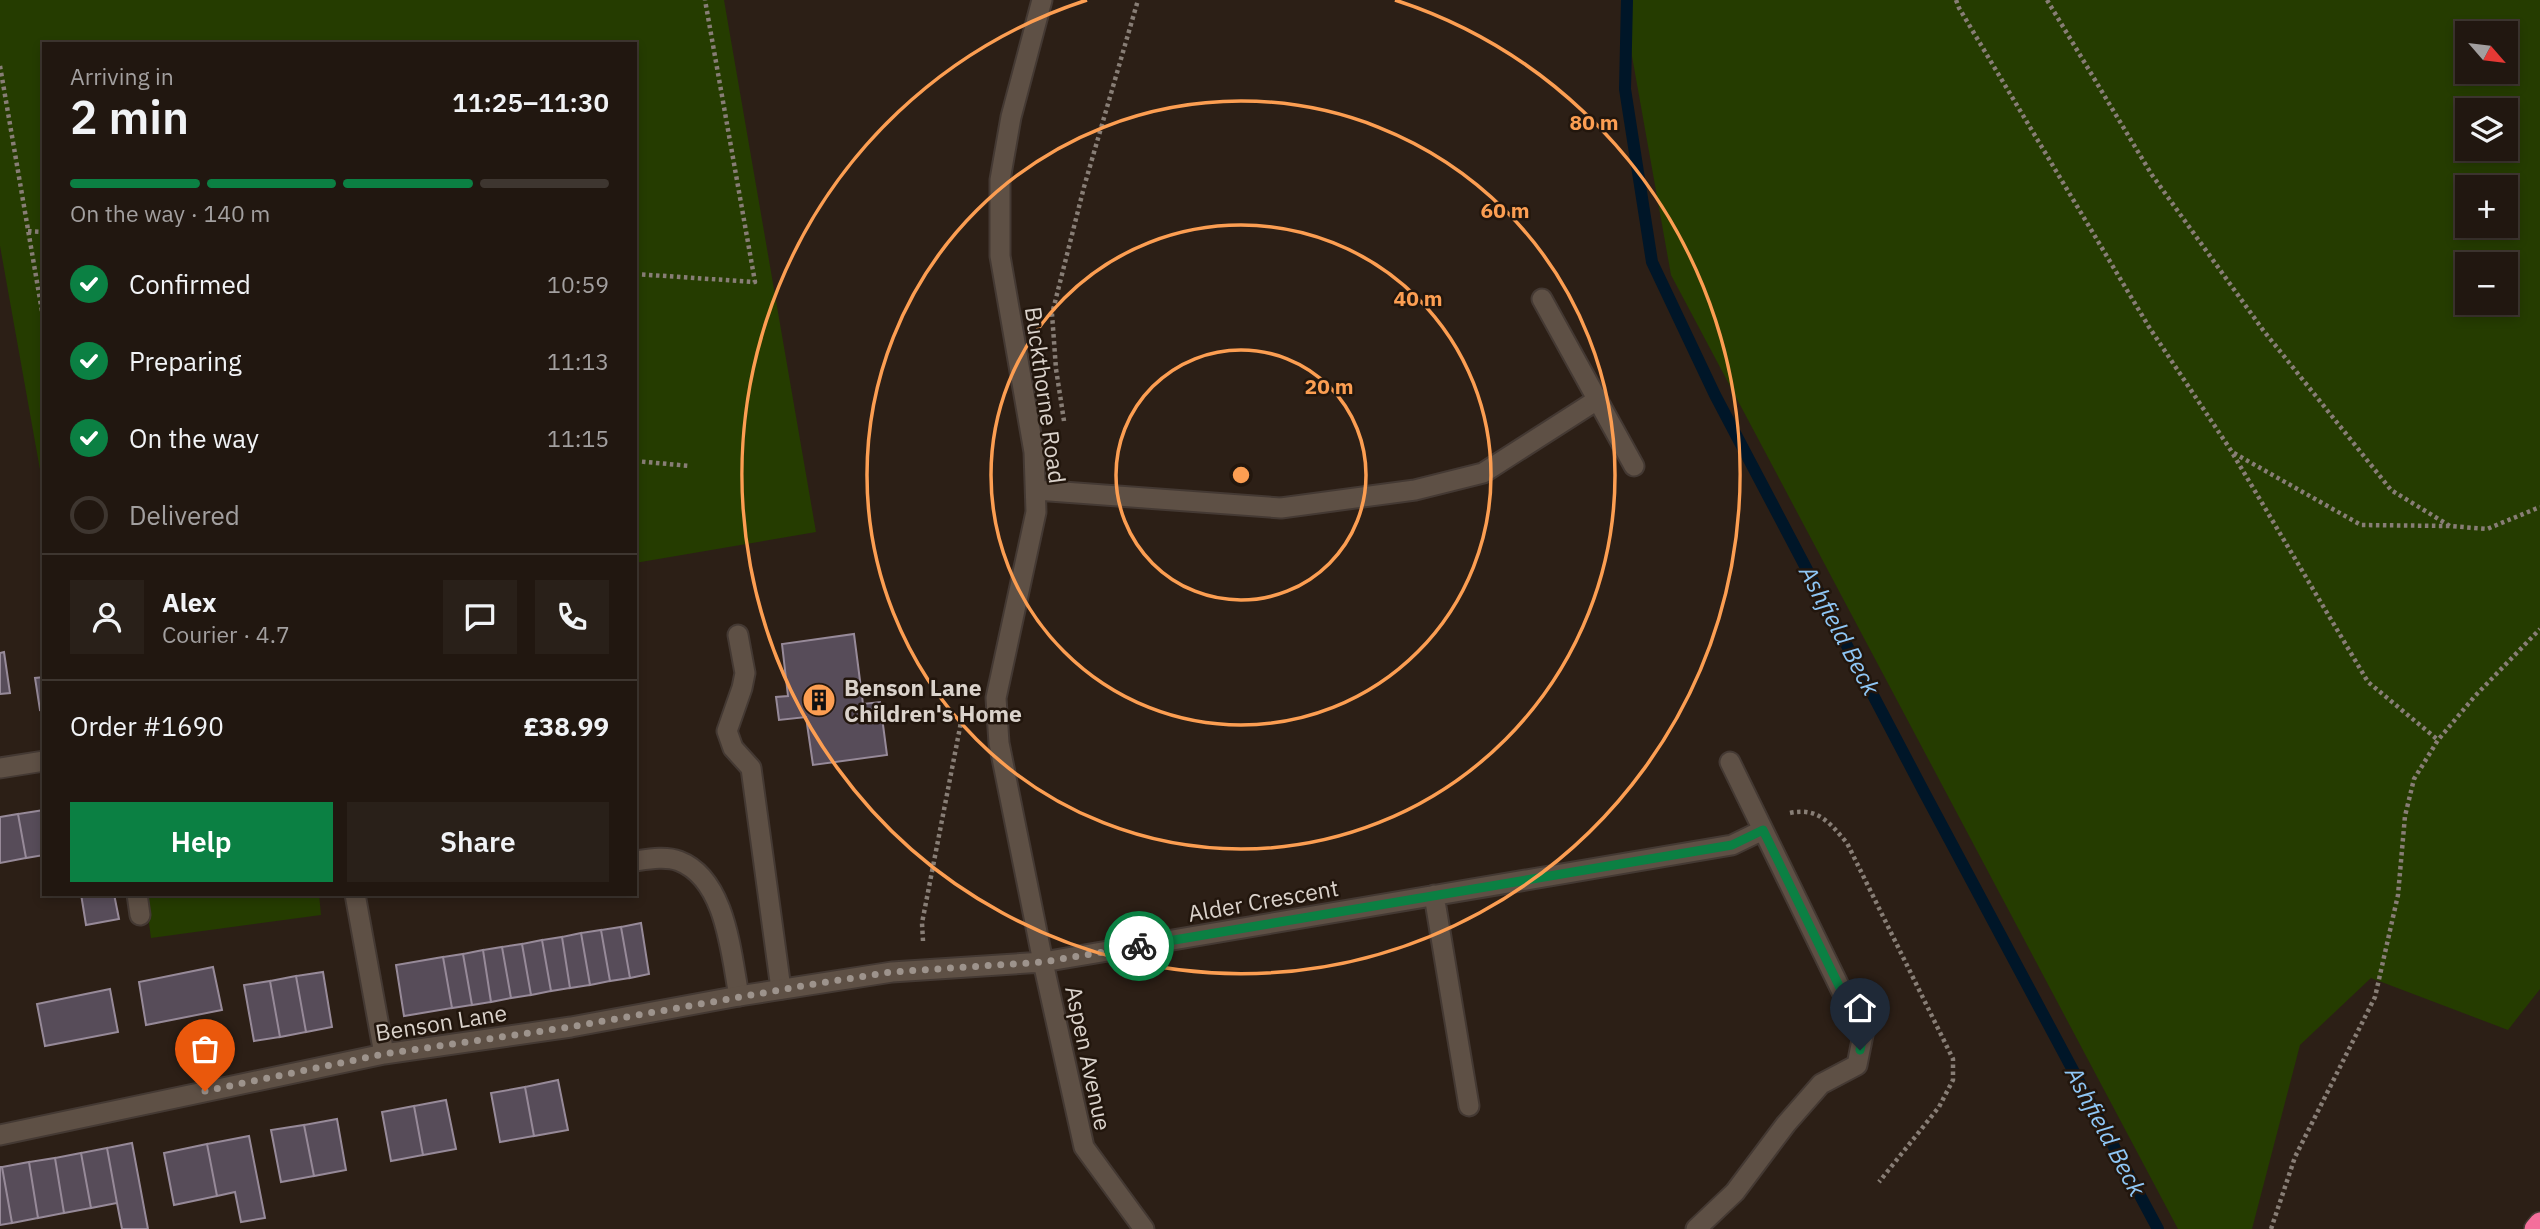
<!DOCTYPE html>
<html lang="en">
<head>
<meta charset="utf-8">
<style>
	:root { --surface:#211710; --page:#292019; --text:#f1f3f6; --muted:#a29f9f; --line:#3e3630; --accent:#0b8043 }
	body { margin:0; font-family:"IBM Plex Sans",sans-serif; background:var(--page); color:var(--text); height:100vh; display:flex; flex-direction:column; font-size:26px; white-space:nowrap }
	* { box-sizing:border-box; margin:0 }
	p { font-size:23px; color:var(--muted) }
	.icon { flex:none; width:38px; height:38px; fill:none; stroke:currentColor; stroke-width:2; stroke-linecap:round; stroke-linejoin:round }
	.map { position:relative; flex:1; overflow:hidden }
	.side { position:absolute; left:42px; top:42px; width:595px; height:854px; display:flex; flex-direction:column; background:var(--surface); border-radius:0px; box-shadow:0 4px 10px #0003,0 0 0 2px var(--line) }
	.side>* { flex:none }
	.needle { width:46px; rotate:118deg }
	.tools { position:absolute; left:2455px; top:21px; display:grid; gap:14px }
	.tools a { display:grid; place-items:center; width:63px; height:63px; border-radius:0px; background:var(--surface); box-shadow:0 4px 10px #0003,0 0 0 2px var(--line); font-size:35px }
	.pin { position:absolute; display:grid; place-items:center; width:60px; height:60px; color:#fff; margin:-72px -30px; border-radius:50% 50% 50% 0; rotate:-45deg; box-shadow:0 0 7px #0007 }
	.pin .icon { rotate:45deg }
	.courier { position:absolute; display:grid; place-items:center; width:70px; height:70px; margin:-35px; border:5px solid #0b8043; border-radius:50%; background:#fff; color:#222; box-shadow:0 2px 9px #0007 }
	.summary em { font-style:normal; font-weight:600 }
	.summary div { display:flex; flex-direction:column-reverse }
	.summary { display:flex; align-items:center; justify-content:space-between; height:119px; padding:0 28px }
	h1 { font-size:46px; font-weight:600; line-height:52px }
	.bar { display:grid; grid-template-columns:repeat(4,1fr); gap:10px 7px; align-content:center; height:84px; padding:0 28px }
	.bar i { height:9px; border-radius:5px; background:var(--line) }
	.bar .on { background:var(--accent) }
	.bar p { grid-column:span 4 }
	.line { display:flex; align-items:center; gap:18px; padding:0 28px; border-top:2px solid var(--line) }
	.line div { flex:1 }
	.round { display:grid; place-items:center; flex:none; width:74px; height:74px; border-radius:0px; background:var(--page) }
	ol { padding:0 28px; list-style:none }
	li { display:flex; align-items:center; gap:21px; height:77px }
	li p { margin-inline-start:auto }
	li .icon { padding:7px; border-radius:50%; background:var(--accent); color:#fff; stroke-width:4 }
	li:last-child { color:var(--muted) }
	li i { width:38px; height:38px; border:4px solid var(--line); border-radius:50% }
	.cta { display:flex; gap:14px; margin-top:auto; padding:14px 28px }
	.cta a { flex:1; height:80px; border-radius:0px; background:var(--accent); color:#fff; font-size:28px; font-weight:600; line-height:80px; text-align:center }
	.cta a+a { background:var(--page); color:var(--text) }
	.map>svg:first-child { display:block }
</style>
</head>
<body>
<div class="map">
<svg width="2540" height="1229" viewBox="0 0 2540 1229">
	<rect width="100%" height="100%" fill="#2c1f16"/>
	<!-- green -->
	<path fill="#253c00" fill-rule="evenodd" d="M0,0H724L816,532L635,563V44H44V492L0,246Z
		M1622,0H2540V989L2508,1030L2371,978L2300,1045L2252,1229H2178L1671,275ZM2468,33H2506V72H2468ZM2468,110H2506V149H2468ZM2506,187V226H2468V187ZM2468,264H2506V303H2468Z
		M145,894H319L321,915L151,938Z"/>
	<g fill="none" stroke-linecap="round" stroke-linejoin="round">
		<!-- stream -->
		<path stroke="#001628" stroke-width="12" d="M1627,0L1625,89L1652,262L1715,395L1924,792L2158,1229"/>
	</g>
	<!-- building -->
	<path fill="#574c59" stroke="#978a99" stroke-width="2" d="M854,634L863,704L880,702L887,755L813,765L806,717L779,720L776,697L788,696L782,644Z
		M4,652L10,693L0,694V653Z
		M44,677V709L40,710L35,678Z
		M44,810V855L26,858L18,814Z
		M18,814L26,858L0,863V817Z
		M81,894H114L119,919L86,925Z
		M641,923L649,974L630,978L621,927Z
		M621,927L630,978L610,981L601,930Z
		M601,930L610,981L590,985L581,933Z
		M581,933L590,985L570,988L562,937Z
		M562,937L570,988L551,991L542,940Z
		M542,940L551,991L531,995L522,944Z
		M522,944L531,995L511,998L502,947Z
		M502,947L511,998L491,1002L483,950Z
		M483,950L491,1002L472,1005L463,954Z
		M463,954L472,1005L452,1008L443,957Z
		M443,957L452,1008L404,1016L396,965Z
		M213,967L222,1010L146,1025L139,982Z
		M323,972L332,1027L306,1032L296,976Z
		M296,976L306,1032L280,1037L270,981Z
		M270,981L280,1037L254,1041L244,985Z
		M110,989L118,1032L45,1046L37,1004Z
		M558,1080L568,1130L534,1136L525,1087Z
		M525,1087L534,1136L500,1142L491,1093Z
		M446,1100L456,1149L423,1155L414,1106Z
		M414,1106L423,1155L391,1161L382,1112Z
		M337,1119L346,1170L314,1176L304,1125Z
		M304,1125L314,1176L281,1182L271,1130Z
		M249,1136L265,1218L241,1222L235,1192L217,1196L207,1144Z
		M132,1143L148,1229H122L117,1203L107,1148Z
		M207,1144L217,1196L174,1205L164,1153Z
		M107,1148L117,1203L91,1208L81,1153Z
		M81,1153L91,1208L64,1213L55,1158Z
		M55,1158L64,1213L38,1218L29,1162Z
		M29,1162L38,1218L12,1223L2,1167Z
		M0,1167H2L12,1223L0,1225Z"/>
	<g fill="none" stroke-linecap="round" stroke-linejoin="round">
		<defs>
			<path id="service" d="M738,635L745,673L742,688L727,731L733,748L751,768L781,989
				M635,861C649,859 666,856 679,861C726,879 731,954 739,996
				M137,894L140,915"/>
			<path id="minor" d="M1042,0L1011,117L1000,180V256L1034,452L1036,512L996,698L999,743L1043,962L1084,1147L1144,1229
				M1542,299L1634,466
				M1036,490L1281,508L1415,490L1483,473L1597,400
				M0,768L44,761
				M355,894L384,1054
				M1434,895L1469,1106
				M0,1135L384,1054L571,1027L739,996L892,972L1043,962L1732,845L1763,830
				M1696,1229L1735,1192L1786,1124L1821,1084L1857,1065L1863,1035L1730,762"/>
			<path id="motorway" d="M2535,1229L2540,1223"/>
		</defs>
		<!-- service casing -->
		<use href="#service" stroke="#443933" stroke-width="23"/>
		<!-- minor casing -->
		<use href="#minor" stroke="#443933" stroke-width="23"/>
		<!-- motorway casing -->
		<use href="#motorway" stroke="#443933" stroke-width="24"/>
		<!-- path -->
		<path stroke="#887e76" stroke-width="4.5" stroke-dasharray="3.5 3.5" stroke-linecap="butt" d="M1956,0L1959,8L2149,327L2232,452L2361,525L2450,526
			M2047,0L2152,175L2263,330L2391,490L2450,526L2487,529L2540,507
			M0,66L44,323
			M28,231L44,232
			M635,274L755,282L705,0
			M1064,421L1056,369L1052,314L1084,187L1138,0
			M2233,454L2368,682L2438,740
			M635,461L690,466
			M1790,813C1818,807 1830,823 1847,843L1953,1059V1080L1939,1107L1879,1182
			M923,941L922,923L963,712
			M2271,1229L2295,1157L2375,997L2398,895L2405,816L2414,779L2438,740L2475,696L2540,629"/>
		<!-- service -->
		<use href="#service" stroke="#5e5045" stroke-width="19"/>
		<!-- minor -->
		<use href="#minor" stroke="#5e5045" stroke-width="19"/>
		<!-- motorway -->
		<use href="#motorway" stroke="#f46f9b" stroke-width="21"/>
	</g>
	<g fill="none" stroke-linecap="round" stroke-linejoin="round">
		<!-- done -->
		<path stroke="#9d938c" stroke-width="7" stroke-dasharray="0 12.6" d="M205,1091L384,1054L570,1027L808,985L891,972L1043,962L1139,946"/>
		<!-- route -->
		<path stroke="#0b8043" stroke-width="9" d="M1139,946L1732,845L1763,830L1863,1035L1860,1050"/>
	</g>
	<!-- distance rings -->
	<g fill="none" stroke="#fc9e52" stroke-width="3.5">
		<circle cx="1241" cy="475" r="125"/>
		<circle cx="1241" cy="475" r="250"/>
		<circle cx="1241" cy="475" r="374"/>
		<path d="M1395 0A499 499 0 1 1 1087 0"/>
	</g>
	<!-- icons -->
	<defs>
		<symbol id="building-disc" viewBox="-11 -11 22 22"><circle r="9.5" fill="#fc9e52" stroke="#22160d"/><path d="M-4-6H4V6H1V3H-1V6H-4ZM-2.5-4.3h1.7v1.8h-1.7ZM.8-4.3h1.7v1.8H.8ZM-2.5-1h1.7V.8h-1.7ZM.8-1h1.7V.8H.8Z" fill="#111"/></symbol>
	</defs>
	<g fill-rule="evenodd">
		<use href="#building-disc" x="800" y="681" width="38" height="38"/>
	</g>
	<g text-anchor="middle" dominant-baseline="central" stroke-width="5" stroke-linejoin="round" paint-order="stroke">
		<!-- street labels -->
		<g font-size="23" fill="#dad2cb" stroke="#22160d">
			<text transform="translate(1046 395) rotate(82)">Buckthorne Road</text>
			<text transform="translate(1263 900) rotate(-10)">Alder Crescent</text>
			<text transform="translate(441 1022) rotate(-9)">Benson Lane</text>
			<text transform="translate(1089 1058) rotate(78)">Aspen Avenue</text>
		</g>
		<!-- poi labels -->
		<g font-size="23" font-weight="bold" fill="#dad2cb" stroke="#22160d" text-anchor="start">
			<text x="844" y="687">Benson Lane<tspan x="844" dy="26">Children's Home</tspan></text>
		</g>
		<!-- water labels -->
		<g font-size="24" font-style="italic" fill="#8fc7f6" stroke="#22160d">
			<text transform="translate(1840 630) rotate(62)">Ashfield Beck</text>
			<text transform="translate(2106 1131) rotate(62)">Ashfield Beck</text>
		</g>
	</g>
	<circle cx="1241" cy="475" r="10" fill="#fc9e52" stroke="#22160d" stroke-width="3.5"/>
	<g font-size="21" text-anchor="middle" font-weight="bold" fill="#fc9e52" stroke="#22160d" stroke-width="5" stroke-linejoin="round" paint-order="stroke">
		<text x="1594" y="130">80 m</text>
		<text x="1505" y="218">60 m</text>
		<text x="1418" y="306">40 m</text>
		<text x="1329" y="394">20 m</text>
	</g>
</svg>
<div class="tools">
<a><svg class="needle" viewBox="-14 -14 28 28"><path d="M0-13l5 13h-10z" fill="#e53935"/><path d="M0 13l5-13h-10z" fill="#a29f9f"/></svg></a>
<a><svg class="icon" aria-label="layers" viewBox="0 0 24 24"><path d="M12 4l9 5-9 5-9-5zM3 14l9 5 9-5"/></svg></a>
<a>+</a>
<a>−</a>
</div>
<div class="pin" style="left:205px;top:1091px;background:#ea580c"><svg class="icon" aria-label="bag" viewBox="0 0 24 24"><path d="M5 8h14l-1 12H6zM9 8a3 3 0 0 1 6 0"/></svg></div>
<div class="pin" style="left:1860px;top:1050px;background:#1f2937"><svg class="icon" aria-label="home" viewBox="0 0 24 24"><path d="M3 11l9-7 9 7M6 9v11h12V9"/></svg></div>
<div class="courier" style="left:1139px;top:946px"><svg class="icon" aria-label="bike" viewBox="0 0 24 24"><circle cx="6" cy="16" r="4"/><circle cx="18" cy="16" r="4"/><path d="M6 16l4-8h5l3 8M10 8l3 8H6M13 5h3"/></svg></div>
<section class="side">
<div class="summary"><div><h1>2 min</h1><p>Arriving in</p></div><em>11:25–11:30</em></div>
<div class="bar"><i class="on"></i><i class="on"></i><i class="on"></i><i></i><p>On the way · 140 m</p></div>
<ol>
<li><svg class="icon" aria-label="check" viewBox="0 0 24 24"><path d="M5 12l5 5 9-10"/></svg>Confirmed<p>10:59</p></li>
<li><svg class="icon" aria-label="check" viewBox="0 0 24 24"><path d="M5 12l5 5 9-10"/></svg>Preparing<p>11:13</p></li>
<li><svg class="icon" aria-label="check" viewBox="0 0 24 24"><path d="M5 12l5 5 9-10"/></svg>On the way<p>11:15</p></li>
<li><i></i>Delivered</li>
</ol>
<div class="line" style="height:126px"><a class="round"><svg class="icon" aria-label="person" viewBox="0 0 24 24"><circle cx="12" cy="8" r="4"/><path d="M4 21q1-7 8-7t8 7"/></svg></a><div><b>Alex</b><p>Courier · 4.7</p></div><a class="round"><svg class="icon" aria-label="chat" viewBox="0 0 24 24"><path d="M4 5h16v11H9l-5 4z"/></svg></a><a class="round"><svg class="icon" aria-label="phone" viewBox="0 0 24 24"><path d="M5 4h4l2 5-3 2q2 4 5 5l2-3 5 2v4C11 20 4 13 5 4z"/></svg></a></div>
<div class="line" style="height:91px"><div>Order #1690</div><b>£38.99</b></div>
<div class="cta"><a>Help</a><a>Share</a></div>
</section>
</div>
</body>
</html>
